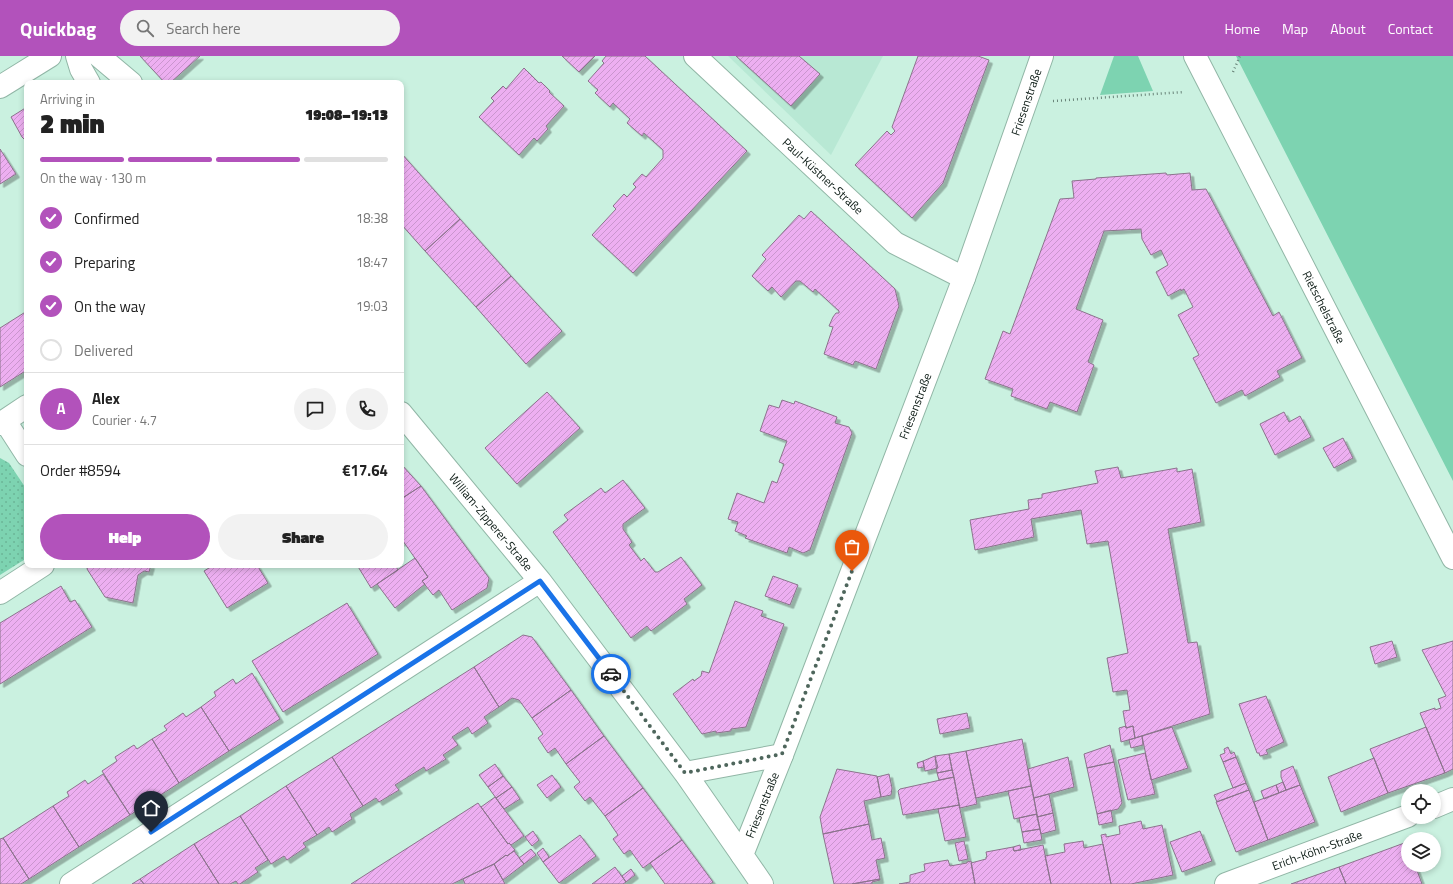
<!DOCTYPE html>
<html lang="en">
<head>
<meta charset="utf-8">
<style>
	:root { --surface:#fff; --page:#f2f2f2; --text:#222; --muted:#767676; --line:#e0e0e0; --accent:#b252bb }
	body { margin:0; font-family:"Titillium Web",sans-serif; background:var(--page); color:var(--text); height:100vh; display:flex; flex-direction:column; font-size:15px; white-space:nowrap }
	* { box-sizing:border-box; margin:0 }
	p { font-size:13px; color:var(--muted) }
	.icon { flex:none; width:22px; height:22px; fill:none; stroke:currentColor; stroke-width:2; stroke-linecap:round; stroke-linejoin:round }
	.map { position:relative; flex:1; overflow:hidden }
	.drawer { position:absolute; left:24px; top:24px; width:380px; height:488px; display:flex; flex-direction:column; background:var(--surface); border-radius:8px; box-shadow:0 2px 6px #0003 }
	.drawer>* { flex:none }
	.tools { position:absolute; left:1401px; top:728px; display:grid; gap:8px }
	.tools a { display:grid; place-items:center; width:40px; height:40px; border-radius:50%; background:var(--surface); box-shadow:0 2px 6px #0003; font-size:20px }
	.pin { position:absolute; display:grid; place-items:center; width:34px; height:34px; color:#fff; margin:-41px -17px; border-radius:50% 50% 50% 0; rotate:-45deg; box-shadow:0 0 4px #0007 }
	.pin .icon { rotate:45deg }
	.courier { position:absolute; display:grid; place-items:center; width:40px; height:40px; margin:-20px; border:3px solid #1a73e8; border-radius:50%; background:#fff; color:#222; box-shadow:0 1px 5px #0007 }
	.overview em { font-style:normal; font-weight:800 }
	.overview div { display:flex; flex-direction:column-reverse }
	.overview { display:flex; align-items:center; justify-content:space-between; height:68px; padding:0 16px }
	h1 { font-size:26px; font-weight:800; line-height:30px }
	.bar { display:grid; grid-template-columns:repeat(4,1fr); gap:6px 4px; align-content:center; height:48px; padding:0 16px }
	.bar i { height:5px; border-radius:3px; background:var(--line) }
	.bar .selected { background:var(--accent) }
	.bar p { grid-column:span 4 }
	.line { display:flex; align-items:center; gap:10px; padding:0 16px; border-top:1px solid var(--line) }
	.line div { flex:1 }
	.round { display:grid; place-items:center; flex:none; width:42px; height:42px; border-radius:21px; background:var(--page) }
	ol { padding:0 16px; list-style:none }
	li { display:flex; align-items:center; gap:12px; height:44px }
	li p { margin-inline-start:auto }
	li .icon { padding:4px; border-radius:50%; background:var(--accent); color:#fff; stroke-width:4 }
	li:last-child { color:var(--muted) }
	li i { width:22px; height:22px; border:2px solid var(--line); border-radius:50% }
	.action { display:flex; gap:8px; margin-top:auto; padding:8px 16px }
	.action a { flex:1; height:46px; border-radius:24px; background:var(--accent); color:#fff; font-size:16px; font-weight:800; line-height:46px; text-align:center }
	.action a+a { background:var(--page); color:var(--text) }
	header { display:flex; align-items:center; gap:24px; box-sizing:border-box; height:56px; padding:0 20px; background:var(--accent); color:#fff }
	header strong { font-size:19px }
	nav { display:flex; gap:22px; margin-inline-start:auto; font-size:14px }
	.search { width:280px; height:36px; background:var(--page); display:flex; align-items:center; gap:10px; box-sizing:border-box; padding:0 14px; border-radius:22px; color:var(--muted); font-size:15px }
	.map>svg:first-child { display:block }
</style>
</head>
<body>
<header>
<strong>Quickbag</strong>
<div class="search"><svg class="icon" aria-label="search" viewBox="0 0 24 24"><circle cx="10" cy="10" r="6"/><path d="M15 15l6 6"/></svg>Search here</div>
<nav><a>Home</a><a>Map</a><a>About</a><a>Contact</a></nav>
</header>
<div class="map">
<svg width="1453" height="828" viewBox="0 0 1453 828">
	<defs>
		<pattern id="park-dots" width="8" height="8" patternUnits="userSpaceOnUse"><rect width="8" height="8" fill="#7dd3b1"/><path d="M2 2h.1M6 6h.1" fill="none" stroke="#6bb597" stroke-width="1.8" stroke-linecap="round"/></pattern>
		<pattern id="building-hatch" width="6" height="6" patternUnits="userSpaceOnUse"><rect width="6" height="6" fill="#edaff1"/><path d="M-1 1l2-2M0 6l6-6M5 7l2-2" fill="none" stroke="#ca96ce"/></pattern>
		<filter id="shadow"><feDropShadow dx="3.5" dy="3.5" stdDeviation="0" flood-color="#0004"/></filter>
	</defs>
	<rect width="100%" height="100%" fill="#caf1e0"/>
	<!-- built -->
	<path fill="#b8e8d4" d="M728,0H883L831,99Z"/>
	<!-- grass -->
	<path fill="#7dd3b1" d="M1114,0H1138L1153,35L1100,39Z
		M1236,0H1453V425Z"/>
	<!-- park -->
	<path fill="url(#park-dots)" d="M0,402L9,407L27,434V502L0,519Z"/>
	<!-- building -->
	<path fill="url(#building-hatch)" stroke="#8b738c" filter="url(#shadow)" d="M140,0H200L170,27H165Z
		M562,0H595L579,16Z
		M606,0H645L747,95L633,217L592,179L616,153L613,150L624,138L627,141L636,131L633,128L642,118L646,121L663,102V94L644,77L642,80L627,67L630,63L613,47L610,51L595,37L598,34L588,25L604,7L602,5Z
		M736,0H799L820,18L791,50Z
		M918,0H978L989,4L943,127L912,162L855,109L887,75L891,79L895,75L892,71Z
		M524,12L539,27L541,26L550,35L549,36L564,50L546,70L548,73L537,85L534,82L519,99L479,61L494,45L491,42L503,30L506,33Z
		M27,51V86L22,81L11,61Z
		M0,93L16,118L0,128Z
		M401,97L460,163L425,195L401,168Z
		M1166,117L1167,119L1190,117L1192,134L1206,133L1273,260L1279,256L1302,302L1277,315L1280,321L1245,340L1242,334L1216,347L1193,302L1199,299L1178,259L1193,251L1184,233L1181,235V233L1168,240L1156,216L1168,209L1161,194L1151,199L1142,183L1141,173L1104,175L1076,253L1103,264L1088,306L1094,309L1077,356L1050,346L1047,353L1011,340L1013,333L985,323L1003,275L1010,278L1060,143L1074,142L1072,125L1096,123V122Z
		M811,155L895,233L899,250L876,313L855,305L853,309L824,298L833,271L829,270L833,261L836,257H839V255L815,233L813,236L800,225H796L781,241L772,231L768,235L752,220L766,203L762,199L799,159L804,163Z
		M460,163L511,220L476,251L425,195Z
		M511,220L562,275L526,308L476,251Z
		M27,255V314L0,331V272Z
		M547,336L580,372L517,428L485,392Z
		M782,344L794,348L795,345L837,361L835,367L849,371L852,377L810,494L803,497L789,491L787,497L745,482L747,480L735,475L738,466L728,463L737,437L764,447L772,425L777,427L784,408L779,406L787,385L760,375L769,349L779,352Z
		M1284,356L1289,366L1300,360L1311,381L1275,399L1260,368Z
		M1343,382L1353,402L1334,412L1323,392Z
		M401,408L421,430L401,443Z
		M1118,411L1121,422L1177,412V416L1192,413L1201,466L1168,473L1188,587L1197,586L1210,658L1135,682L1133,670L1126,672L1123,655L1130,654L1127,634L1113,636L1107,602L1128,597L1108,485L1087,488L1081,454L1031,463L1034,481L975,494L970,464L1029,453L1028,444L1042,442V438L1098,427L1095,415Z
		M623,424L645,452L623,468V473L632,486L629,489L641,505L644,502L655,516H658L681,501L702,529L684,543L687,548L651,575L647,570L631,582L553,476L568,464L564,459L601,432L605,437Z
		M421,430L489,522L487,532L452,554L439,534L433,539L422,525L428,521L403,485L401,487V443Z
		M415,502L428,521L422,525L425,528L395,552L377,528Z
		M88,509H151L149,516L144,515L138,519L133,547L105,541L87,513Z
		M214,509H257L268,527L227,552L204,515Z
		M357,509H395L398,514L371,532Z
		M773,520L798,529L790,549L765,540Z
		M61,530L70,546L75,544L92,571L0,628V567Z
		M735,545L763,555L761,560L784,568L746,671L731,673V675L716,677V675L702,678L673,638L693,623L694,625L701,620L702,615L709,617Z
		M347,547L378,598L283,656L252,605Z
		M523,579L532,581L571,634L532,662L519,644L512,642L499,651L474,611Z
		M1392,585L1397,601L1375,608L1370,591Z
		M1453,585V713L1445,717L1420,657L1435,652V654L1441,652L1438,643L1446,640L1422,594Z
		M474,611L499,651L484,661L488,667L472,678L468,671L452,681L458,689L443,699L446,703L426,715L424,711L395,729L399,734L379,746L376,742L363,750L332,701Z
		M252,617L280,663L229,695L201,651L216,640L214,636L233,623L236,628Z
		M571,634L604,680L566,708L555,692L548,697L538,682L543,678L532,662Z
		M1266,640L1284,686L1266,694L1268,698L1260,700L1259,697H1257L1239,648Z
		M201,651L229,695L179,727L152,683L167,674L164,670L183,657L186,661Z
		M967,657L970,672L940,678L937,663Z
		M1126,670V672L1133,670L1135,682L1121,686L1119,672Z
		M1172,671L1188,712L1151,724L1142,680Z
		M1426,671L1445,717L1388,737L1370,693Z
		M604,680L643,732L605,760L590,741L585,745L574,731L580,726L566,708Z
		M1142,680L1143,689L1131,692L1129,684Z
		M152,683L179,727L130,759L102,715L117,705L115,701L134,689L137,693Z
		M1022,683L1031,730L976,742L966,695Z
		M1110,689L1114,706L1087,712L1084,698Z
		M1228,691L1231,698L1234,696L1236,701L1223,706L1220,699L1225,697L1224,693Z
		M966,695L977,748L960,752L949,698Z
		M1145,697L1155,738L1128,744L1118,704Z
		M949,698L952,714L937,717L935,700Z
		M935,700L938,712L925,715L923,705Z
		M332,701L363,750L350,758L352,763L332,776L329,771L317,779L286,730Z
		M1068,701L1074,731L1034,742L1028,713Z
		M1236,701L1246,727L1233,732L1223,706Z
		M1374,702L1388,737L1341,756L1328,721Z
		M923,705L924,711L918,712L917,707Z
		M1114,706L1122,747L1118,753L1097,758L1087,712Z
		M495,708L503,720L488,731L479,719Z
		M1293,710L1300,729L1286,734L1281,721V715Z
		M837,713L877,720L881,741L864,745L869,768L823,778L820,761Z
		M952,714L954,721L939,724L937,717Z
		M103,718L130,759L79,791L53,750L69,740L67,736L85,724L88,728Z
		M889,718L892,732L891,739L881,741L877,721Z
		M552,719L561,731L547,742L537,729Z
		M503,720L512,731L496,742L488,731Z
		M954,721L959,749L903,759L898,735L900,733Z
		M1283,726L1286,734L1279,737L1276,729Z
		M1246,727L1249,734L1217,746L1214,739Z
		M1276,729L1279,737L1264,743L1261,735Z
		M1300,729L1315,766L1268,784L1254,746Z
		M286,730L317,779L303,787L306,791L287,804L284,800L271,808L240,760Z
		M1031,730L1037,758L1014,763L1008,735Z
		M512,731L520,743L504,753L496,742Z
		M643,732L682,784L643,812L630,794L624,798L613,783L618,779L605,760Z
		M1249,734L1268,784L1236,796L1216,746Z
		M1049,738L1053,757L1037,761L1034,742Z
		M495,741L524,780L511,789L509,787L508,788L481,751Z
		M478,747L508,788L509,787L515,794L507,800L506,799L494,808L452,828H351Z
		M959,749L966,781L945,785L938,753Z
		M53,750L79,791L29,823L3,782Z
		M1111,754L1113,766L1099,769L1097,758Z
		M1053,757L1056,774L1041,778L1037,761Z
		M1037,758L1040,773L1022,776L1019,762Z
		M240,760L268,804L255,812L258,816L240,828H238L236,825L230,828H219L194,788Z
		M1141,765L1143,773L1162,769L1173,819L1131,828H1111L1101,779L1106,778V781L1120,778L1119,770Z
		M869,768L872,784L881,782L885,802L876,804L880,823L852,828H834L823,778Z
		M1040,773L1042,784L1024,787L1022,776Z
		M533,775L539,784L532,790L525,781Z
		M1200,775L1212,805L1182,816L1170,786Z
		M580,779L596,800L559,827L543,806Z
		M3,782L29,823L21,828H0V783Z
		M682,784L713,826L710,828H665L650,807Z
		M964,785L968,803L959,805L955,787Z
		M1083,785L1084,792L1103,788L1111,828H1051L1045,800L1065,796L1064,788Z
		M1407,786L1408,789V809H1415L1422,828H1346L1339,811Z
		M194,788L219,828H144L140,823Z
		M1020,789L1021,794L1014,795L1013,791Z
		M1043,789L1051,828H975L971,807L986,803V801H987L986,796L1013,791L1014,795Z
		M543,792L549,801L543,806L537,797Z
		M531,793L536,799L524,808L519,802Z
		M514,795L524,808L503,824L494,808L506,799L507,800Z
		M948,804L950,810L967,807V806L971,805L975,828H899L910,826V819L925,815L924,808Z
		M494,808L505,828H465L463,823Z
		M615,811L626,826L623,828H592Z
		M1339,811L1346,828H1291Z
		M631,813L635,819L626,826L622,820Z
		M140,823L144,828H132Z
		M880,823V824L872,826V828H852Z"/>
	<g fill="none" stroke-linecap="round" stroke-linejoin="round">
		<defs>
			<path id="street" d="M77,0L81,13L89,27
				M99,0L131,27
				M695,0L895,187L964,222
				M1195,0L1453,502
				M0,31L50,0
				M401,357L540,525L685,717L742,799
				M5,365L27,399
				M0,368L27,350
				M0,537L43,509
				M685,717L782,699
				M1434,751L1453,743
				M71,828L540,525
				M1226,828L1408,760"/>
			<path id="secondary" d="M762,828L742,799L782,699L964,222L1042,0"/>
		</defs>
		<!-- street casing -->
		<use href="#street" stroke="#91b6a6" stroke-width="24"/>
		<!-- secondary casing -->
		<use href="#secondary" stroke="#91b6a6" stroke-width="24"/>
		<!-- path -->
		<path stroke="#698479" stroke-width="2.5" stroke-dasharray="1 3" stroke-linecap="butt" d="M1233,16L1240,0
			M1053,45L1184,36"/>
		<!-- street -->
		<use href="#street" stroke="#fff" stroke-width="22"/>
		<!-- secondary -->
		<use href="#secondary" stroke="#fff" stroke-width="22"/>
	</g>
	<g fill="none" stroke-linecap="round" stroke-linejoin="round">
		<!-- done -->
		<path stroke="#4e665c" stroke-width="4" stroke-dasharray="0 7.2" d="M611,618L685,717L782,698L852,515"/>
		<!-- route -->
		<path stroke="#1a73e8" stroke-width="5" d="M151,776L540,525L611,618"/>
	</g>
	<g text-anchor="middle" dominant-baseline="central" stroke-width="3" stroke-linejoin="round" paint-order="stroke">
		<!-- street labels -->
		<g font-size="12" fill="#0c1b15" stroke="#fff">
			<text transform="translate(1026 46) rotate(-71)">Friesenstraße</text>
			<text transform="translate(823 120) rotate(43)">Paul-Küstner-Straße</text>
			<text transform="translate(1324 251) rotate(63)">Rietschelstraße</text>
			<text transform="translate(915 350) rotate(-69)">Friesenstraße</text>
			<text transform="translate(491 466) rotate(50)">William-Zipperer-Straße</text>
			<text transform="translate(762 749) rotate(-68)">Friesenstraße</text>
			<text transform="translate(1317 794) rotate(-20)">Erich-Köhn-Straße</text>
		</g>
	</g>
</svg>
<div class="tools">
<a><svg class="icon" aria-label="locate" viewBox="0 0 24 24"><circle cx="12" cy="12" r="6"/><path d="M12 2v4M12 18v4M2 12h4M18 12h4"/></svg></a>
<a><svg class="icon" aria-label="layers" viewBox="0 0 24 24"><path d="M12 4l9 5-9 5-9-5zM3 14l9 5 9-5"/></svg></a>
</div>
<div class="pin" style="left:852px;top:515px;background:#ea580c"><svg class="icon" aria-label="bag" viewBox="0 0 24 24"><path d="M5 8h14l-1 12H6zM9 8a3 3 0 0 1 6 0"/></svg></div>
<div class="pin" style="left:151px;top:776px;background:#1f2937"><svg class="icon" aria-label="home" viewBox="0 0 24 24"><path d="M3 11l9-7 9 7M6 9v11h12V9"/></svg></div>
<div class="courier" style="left:611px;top:618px"><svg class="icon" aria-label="car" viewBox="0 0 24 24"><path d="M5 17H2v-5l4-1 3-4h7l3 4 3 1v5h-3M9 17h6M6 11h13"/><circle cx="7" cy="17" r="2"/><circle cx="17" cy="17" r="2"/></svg></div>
<section class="drawer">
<div class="overview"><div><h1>2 min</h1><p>Arriving in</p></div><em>19:08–19:13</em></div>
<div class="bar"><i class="selected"></i><i class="selected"></i><i class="selected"></i><i></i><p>On the way · 130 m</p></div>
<ol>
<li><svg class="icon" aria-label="check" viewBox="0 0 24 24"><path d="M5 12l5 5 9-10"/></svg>Confirmed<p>18:38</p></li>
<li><svg class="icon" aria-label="check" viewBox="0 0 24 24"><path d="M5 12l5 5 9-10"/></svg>Preparing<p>18:47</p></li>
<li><svg class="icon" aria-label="check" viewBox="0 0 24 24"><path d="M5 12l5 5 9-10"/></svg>On the way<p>19:03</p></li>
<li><i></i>Delivered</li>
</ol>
<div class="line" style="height:72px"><b class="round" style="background:var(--accent);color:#fff">A</b><div><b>Alex</b><p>Courier · 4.7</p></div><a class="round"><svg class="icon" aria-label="chat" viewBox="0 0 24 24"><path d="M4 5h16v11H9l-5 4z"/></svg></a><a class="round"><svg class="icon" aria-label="phone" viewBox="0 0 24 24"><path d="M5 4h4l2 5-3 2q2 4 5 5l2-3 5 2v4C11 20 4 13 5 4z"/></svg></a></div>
<div class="line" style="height:52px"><div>Order #8594</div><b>€17.64</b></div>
<div class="action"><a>Help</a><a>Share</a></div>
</section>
</div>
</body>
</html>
